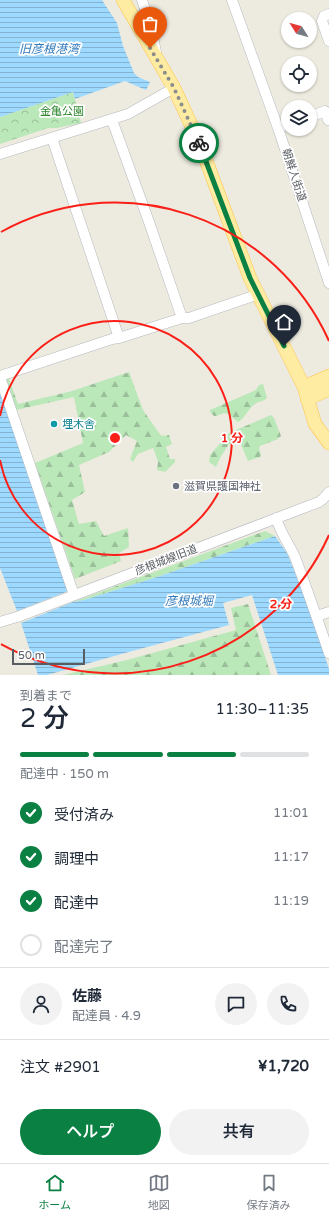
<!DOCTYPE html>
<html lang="ja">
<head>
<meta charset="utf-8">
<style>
	:root { --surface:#fff; --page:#f2f2f3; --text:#1f2937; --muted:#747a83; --line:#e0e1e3; --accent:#0b8043 }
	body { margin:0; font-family:"Varela Round","Noto Sans JP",sans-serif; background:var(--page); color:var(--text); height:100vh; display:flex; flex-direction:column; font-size:15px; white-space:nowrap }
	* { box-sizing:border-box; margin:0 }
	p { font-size:13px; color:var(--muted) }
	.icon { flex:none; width:22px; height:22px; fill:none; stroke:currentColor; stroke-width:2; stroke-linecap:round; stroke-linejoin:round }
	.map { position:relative; height:675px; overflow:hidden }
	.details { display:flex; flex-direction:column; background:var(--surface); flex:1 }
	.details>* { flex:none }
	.needle { width:26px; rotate:307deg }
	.controls { position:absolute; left:281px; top:12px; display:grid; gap:8px }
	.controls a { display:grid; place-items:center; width:36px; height:36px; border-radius:50%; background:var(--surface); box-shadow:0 1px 3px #0004; font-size:20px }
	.scale { position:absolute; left:12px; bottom:10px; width:73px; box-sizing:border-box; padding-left:4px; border:2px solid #585d62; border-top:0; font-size:11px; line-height:14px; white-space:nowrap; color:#585d62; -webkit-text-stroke:3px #fff; paint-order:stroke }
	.pin { position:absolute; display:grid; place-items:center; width:34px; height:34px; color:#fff; margin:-41px -17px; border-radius:50% 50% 50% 0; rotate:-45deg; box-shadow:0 0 4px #0007 }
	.pin .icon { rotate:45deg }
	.courier { position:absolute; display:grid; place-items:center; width:40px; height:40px; margin:-20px; border:3px solid #0b8043; border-radius:50%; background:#fff; color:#222; box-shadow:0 1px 5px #0007 }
	.summary em { font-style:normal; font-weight:600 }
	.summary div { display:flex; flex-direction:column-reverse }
	.summary { display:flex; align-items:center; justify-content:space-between; height:68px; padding:0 20px }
	h1 { font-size:26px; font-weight:600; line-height:30px }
	.bar { display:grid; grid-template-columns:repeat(4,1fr); gap:6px 4px; align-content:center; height:48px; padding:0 20px }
	.bar i { height:5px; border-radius:3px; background:var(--line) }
	.bar .current { background:var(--accent) }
	.bar p { grid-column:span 4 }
	.line { display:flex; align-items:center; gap:10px; padding:0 20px; border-top:1px solid var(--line) }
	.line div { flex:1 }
	.round { display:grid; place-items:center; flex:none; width:42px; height:42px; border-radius:21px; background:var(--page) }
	ol { padding:0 20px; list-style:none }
	li { display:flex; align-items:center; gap:12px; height:44px }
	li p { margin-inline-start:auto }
	li .icon { padding:4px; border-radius:50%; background:var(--accent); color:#fff; stroke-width:4 }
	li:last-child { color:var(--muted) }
	li i { width:22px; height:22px; border:2px solid var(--line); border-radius:50% }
	.button { display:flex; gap:8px; margin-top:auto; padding:8px 20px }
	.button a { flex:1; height:46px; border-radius:24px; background:var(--accent); color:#fff; font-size:16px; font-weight:600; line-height:46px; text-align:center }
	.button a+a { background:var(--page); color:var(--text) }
	.menu { display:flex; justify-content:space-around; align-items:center; height:56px; border-top:1px solid var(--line); background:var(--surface); font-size:11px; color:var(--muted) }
	.menu a { display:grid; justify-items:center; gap:2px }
	.menu .current { color:var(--accent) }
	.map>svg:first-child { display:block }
</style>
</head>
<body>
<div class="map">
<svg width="329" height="675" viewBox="0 0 329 675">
	<defs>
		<pattern id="forest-firs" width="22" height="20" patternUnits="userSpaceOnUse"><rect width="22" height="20" fill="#bbe8b9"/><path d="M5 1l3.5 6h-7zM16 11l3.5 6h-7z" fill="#9bbf9a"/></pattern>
		<pattern id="park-crowns" width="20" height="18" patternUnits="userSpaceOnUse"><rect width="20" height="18" fill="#bbe8b9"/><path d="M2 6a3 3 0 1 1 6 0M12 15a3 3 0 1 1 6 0" fill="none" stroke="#9bbf9a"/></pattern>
		<pattern id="water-rules" width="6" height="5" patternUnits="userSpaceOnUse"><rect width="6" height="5" fill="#9ed9ff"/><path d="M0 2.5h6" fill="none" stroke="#84b3d2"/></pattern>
	</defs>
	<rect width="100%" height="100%" fill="#edeadf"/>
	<!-- forest -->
	<path fill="url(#forest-firs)" d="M129,372L143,410L159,433L162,436L169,435L172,444L166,447L170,459H175V462L165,472L157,470L158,461L153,448L138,454L133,462L130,459L137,441L126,435L109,452L79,465L85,492L72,500L79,524L96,521L104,536L128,528L129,547L119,553L121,561L75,579L35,463L83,443L74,397L16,410L6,379H9L18,404L72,391Z
		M263,384L267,398C263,402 259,401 255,404C248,408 246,418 238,422L228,414L224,413L216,416H214L210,412V410L256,390L259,385Z
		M271,415L274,418L281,436L278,439L260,446L259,448L261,455L260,457L248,461L239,440L229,444L220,458L216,467L209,462L210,455L229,433Z
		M265,531L275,536L160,576L84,600L73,602Z
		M248,604L271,675H63L127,660L236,630L231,608Z"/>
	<!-- park -->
	<path fill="url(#park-crowns)" d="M73,92L81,123L57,128H48L0,144V117Z"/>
	<!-- water -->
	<path fill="url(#water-rules)" d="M0,0H102L117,23L123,46L134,73L138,77L150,82L146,90L125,81L75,99L73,92L0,117Z
		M0,385L71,590L17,611L0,568Z
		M275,536L287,553L307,602L329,669V675H278L252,595L223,603L229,625L125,653L47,675H38L21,623L73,602L84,600L160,576Z"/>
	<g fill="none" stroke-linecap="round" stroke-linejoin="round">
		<defs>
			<path id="minor" d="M142,0L151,27L156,52
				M232,0L278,128L329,283
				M329,14L324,16L322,21L329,41
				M310,117L325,111L328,120L329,119
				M112,120L149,222L182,318
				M278,128L288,124
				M52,138L119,338
				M0,154L128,114L174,88
				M0,376L112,339L119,338L182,318H189L259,294
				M0,377L74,595
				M276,518C280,532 289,544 295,557C307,589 318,621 329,653
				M317,616L329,612
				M0,622L17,617L319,502L323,499L329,492"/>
			<path id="major" d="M123,0L174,88L193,129L207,163L250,278L299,377L304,387L315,424L329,443
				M304,387L329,376
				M307,399L329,389"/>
		</defs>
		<!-- minor casing -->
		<use href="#minor" stroke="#b5b9be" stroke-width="11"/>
		<!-- major casing -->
		<use href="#major" stroke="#ffc347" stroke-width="14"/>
		<!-- minor -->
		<use href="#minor" stroke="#fff" stroke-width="10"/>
		<!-- major -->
		<use href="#major" stroke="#ffeca3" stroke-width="13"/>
	</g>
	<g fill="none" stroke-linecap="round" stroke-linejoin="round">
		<!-- done -->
		<path stroke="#8c8e8e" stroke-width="4" stroke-dasharray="0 7.2" d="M150,48L174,88L199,143"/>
		<!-- route -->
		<path stroke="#0b8043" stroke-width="5" d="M199,143L250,278L284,346"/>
	</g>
	<!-- distance rings -->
	<g fill="none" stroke="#fa2018" stroke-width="2">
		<path d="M0 416A117 117 0 1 1 0 460"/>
		<path d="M329 535A235 235 0 0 1 1 644M1 232A235 235 0 0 1 329 341"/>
	</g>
	<!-- markers -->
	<circle fill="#0f9aa8" stroke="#fff" stroke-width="1.5" cx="54" cy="424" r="4"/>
	<circle fill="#6b7280" stroke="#fff" stroke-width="1.5" cx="176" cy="486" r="4"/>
	<g text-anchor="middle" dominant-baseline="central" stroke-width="3.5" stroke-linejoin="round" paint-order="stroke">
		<!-- park labels -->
		<g font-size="11" fill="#2c872c" stroke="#fff">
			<text x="62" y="111">金亀公園</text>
		</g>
		<!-- street labels -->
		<g font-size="11" fill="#585d62" stroke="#fff">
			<text transform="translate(294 175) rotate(72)">朝鮮人街道</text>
			<text transform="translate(166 560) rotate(-21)">彦根城線旧道</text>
		</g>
		<!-- culture labels -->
		<g font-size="11" fill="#0d838f" stroke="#fff" text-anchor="start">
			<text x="62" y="424">埋木舎</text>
		</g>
		<!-- worship labels -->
		<g font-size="11" fill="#5b616d" stroke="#fff" text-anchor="start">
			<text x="184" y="486">滋賀県護国神社</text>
		</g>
		<!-- water labels -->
		<g font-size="12" font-style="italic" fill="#317abb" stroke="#fff">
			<text x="49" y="49">旧彦根港湾</text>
			<text x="189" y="601">彦根城堀</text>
		</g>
	</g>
	<circle cx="115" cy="438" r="6" fill="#fa2018" stroke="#fff" stroke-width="2"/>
	<g font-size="12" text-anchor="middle" font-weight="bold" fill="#fa2018" stroke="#fff" stroke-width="3.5" stroke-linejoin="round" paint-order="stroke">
		<text x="232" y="442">1 分</text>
		<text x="281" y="608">2 分</text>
	</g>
</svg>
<div class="controls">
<a><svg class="needle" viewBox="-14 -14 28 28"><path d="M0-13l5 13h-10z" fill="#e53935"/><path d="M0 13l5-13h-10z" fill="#747a83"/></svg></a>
<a><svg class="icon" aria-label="locate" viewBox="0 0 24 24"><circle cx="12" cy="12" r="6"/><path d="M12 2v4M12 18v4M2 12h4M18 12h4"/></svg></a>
<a><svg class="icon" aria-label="layers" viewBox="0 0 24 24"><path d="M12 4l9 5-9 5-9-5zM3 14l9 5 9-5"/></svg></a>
</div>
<div class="scale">50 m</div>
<div class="pin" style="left:150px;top:48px;background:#ea580c"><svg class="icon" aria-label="bag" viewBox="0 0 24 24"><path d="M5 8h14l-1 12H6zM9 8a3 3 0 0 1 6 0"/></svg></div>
<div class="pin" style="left:284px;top:346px;background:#1f2937"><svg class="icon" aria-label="home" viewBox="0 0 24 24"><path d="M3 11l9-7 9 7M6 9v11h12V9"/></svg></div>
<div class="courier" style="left:199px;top:143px"><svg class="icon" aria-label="bike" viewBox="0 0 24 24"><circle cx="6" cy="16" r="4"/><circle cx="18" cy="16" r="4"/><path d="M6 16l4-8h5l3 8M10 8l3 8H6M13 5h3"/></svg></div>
</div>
<section class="details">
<div class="summary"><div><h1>2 分</h1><p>到着まで</p></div><em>11:30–11:35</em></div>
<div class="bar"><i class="current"></i><i class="current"></i><i class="current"></i><i></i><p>配達中 · 150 m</p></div>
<ol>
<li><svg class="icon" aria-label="check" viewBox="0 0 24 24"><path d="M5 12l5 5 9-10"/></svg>受付済み<p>11:01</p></li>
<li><svg class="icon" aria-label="check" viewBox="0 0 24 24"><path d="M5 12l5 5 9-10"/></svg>調理中<p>11:17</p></li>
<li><svg class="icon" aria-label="check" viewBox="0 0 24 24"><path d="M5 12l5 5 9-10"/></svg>配達中<p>11:19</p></li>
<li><i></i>配達完了</li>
</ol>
<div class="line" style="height:72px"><a class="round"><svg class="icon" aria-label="person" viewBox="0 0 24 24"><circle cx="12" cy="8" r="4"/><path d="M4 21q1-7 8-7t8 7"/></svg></a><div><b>佐藤</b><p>配達員 · 4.9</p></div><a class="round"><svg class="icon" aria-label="chat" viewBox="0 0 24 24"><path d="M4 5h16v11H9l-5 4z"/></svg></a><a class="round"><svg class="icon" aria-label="phone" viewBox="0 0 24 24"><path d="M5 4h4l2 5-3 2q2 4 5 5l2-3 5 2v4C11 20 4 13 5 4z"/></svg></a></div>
<div class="line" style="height:52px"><div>注文 #2901</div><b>¥1,720</b></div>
<div class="button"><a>ヘルプ</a><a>共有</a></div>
</section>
<nav class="menu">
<a class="current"><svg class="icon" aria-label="home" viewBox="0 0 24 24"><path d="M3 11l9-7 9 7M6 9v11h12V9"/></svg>ホーム</a>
<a><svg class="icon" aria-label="map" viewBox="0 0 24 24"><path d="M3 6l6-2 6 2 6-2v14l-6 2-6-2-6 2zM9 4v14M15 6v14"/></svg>地図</a>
<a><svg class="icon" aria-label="saved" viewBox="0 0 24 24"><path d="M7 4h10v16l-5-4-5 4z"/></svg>保存済み</a>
</nav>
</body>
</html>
